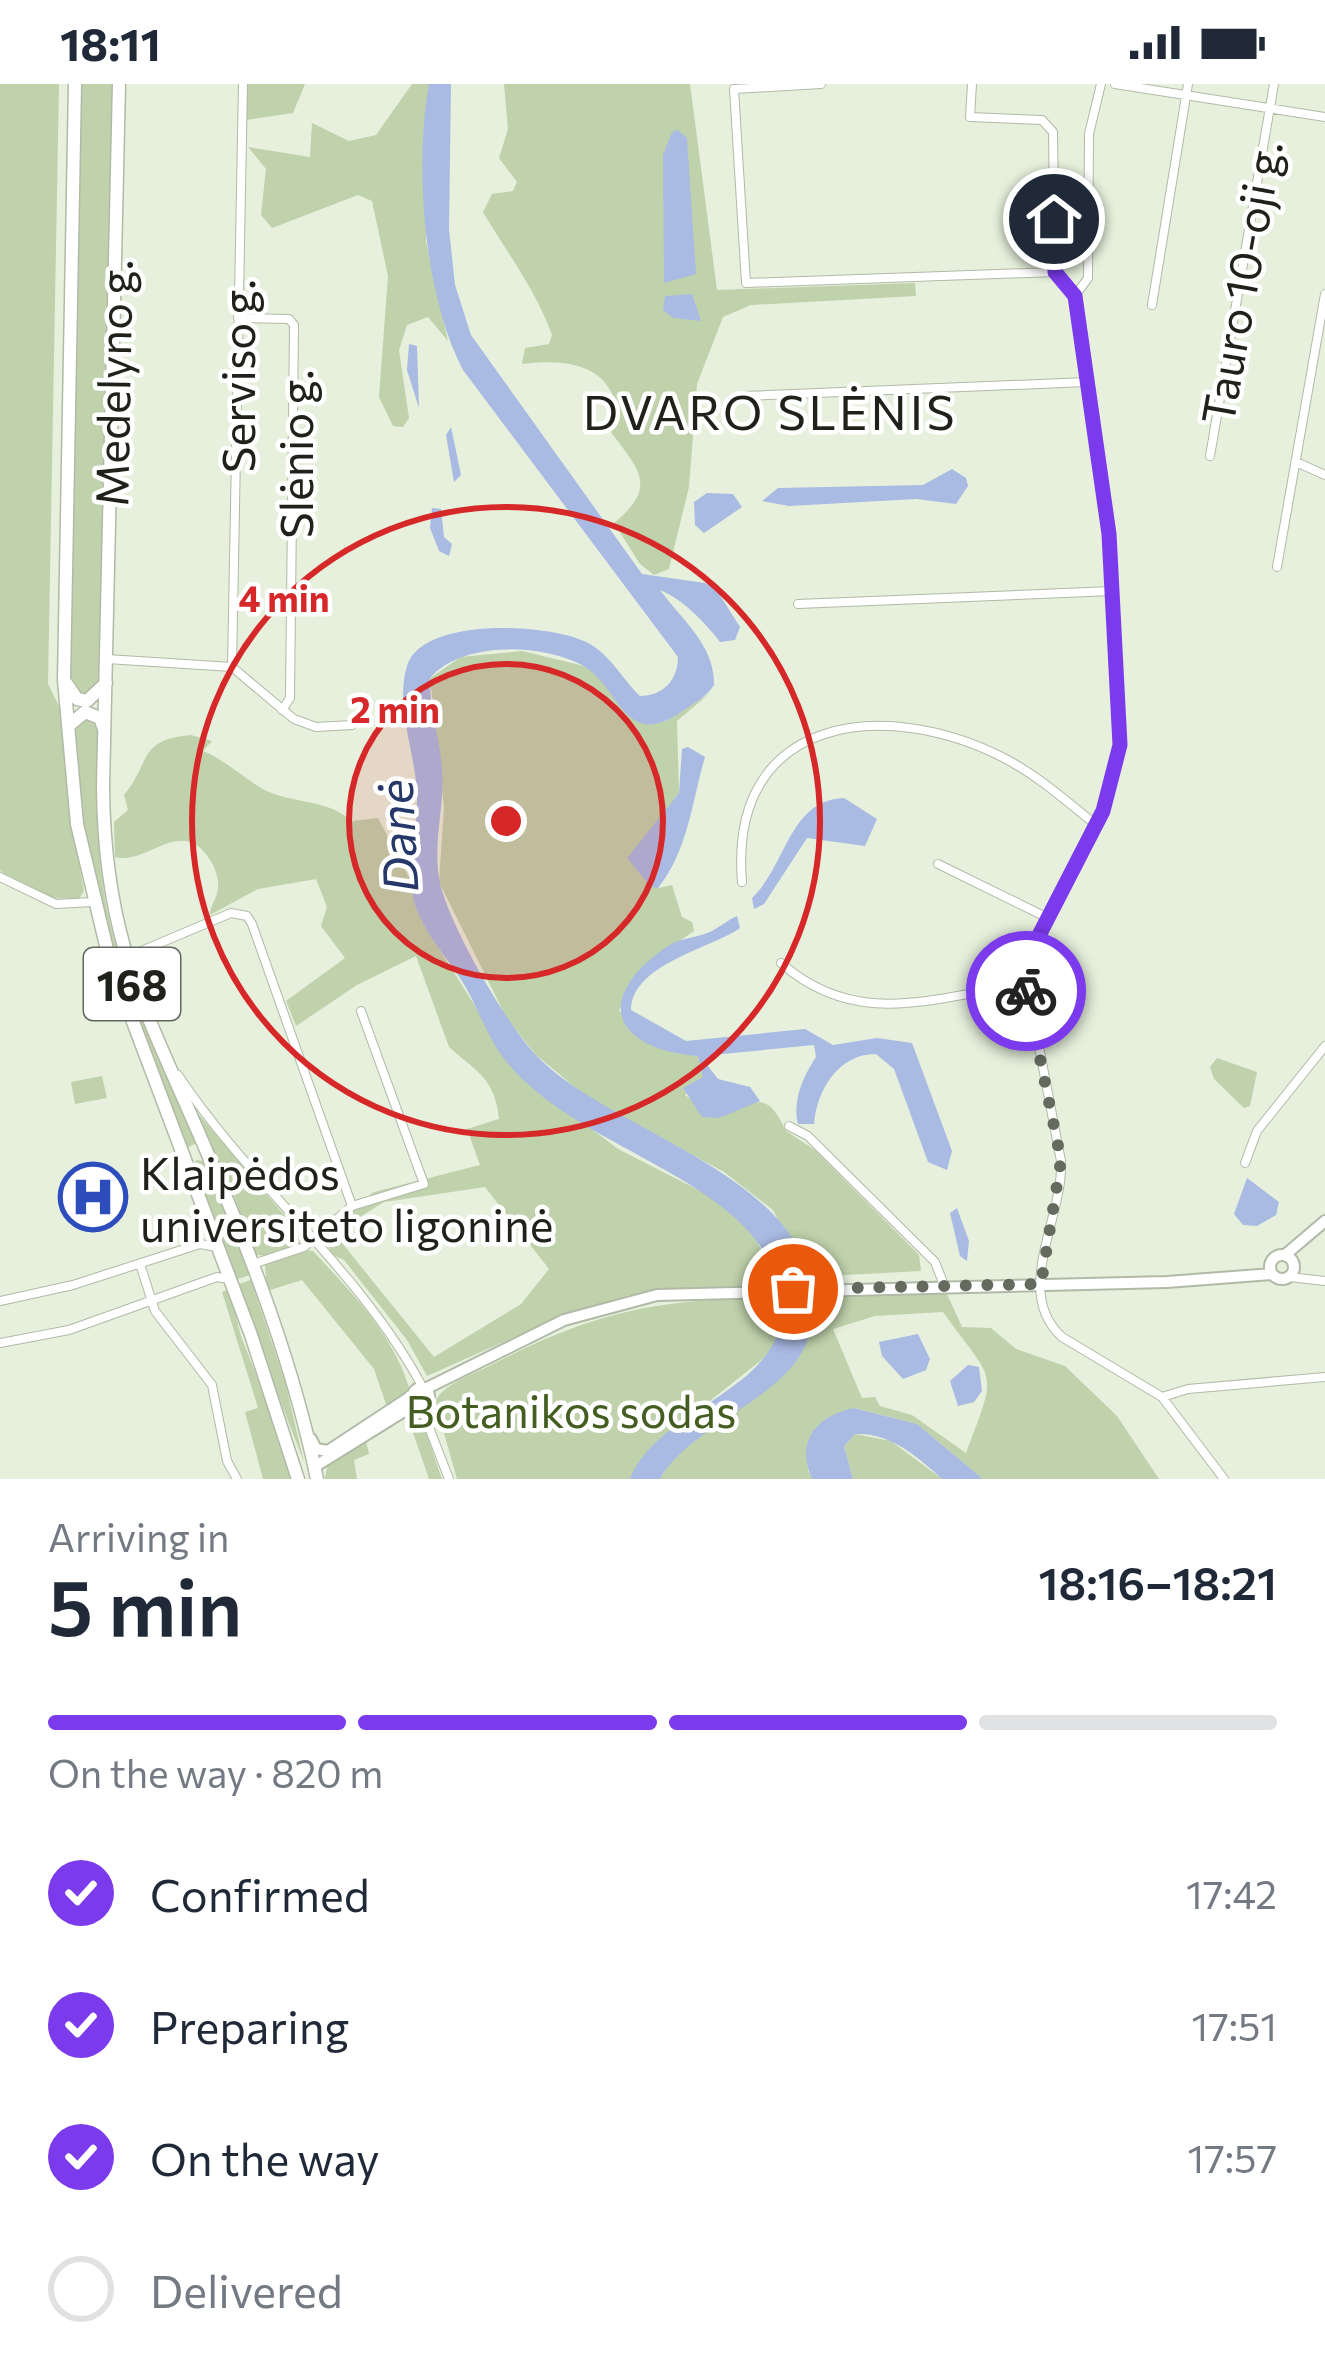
<!DOCTYPE html>
<html lang="en">
<head>
<meta charset="utf-8">
<style>
	:root { --surface:#fff; --page:#f6f6f7; --text:#1f2937; --muted:#747a83; --line:#e0e1e3; --accent:#7c3aed }
	body { margin:0; font-family:Commissioner,sans-serif; background:var(--page); color:var(--text); height:100vh; display:flex; flex-direction:column; font-size:45px; white-space:nowrap }
	* { box-sizing:border-box; margin:0 }
	p { font-size:39px; color:var(--muted) }
	.icon { flex:none; width:66px; height:66px; fill:none; stroke:currentColor; stroke-width:2; stroke-linecap:round; stroke-linejoin:round }
	.map { position:relative; height:1395px; overflow:hidden }
	.details { display:flex; flex-direction:column; background:var(--surface); flex:1 }
	.details>* { flex:none }
	.pin { position:absolute; display:grid; place-items:center; width:102px; height:102px; color:#fff; margin:-51px; border:6px solid #fff; border-radius:50%; box-shadow:0 3px 12px #0007 }
	.courier { position:absolute; display:grid; place-items:center; width:120px; height:120px; margin:-60px; border:9px solid #7c3aed; border-radius:50%; background:#fff; color:#222; box-shadow:0 3px 15px #0007 }
	.summary em { font-style:normal; font-weight:600 }
	.summary div { display:flex; flex-direction:column-reverse }
	.summary { display:flex; align-items:center; justify-content:space-between; height:204px; padding:0 48px }
	h1 { font-size:78px; font-weight:600; line-height:90px }
	.bar { display:grid; grid-template-columns:repeat(4,1fr); gap:18px 12px; align-content:center; height:144px; padding:0 48px }
	.bar i { height:15px; border-radius:9px; background:var(--line) }
	.bar .on { background:var(--accent) }
	.bar p { grid-column:span 4 }
	ol { padding:0 48px; list-style:none }
	li { display:flex; align-items:center; gap:36px; height:132px }
	li p { margin-inline-start:auto }
	li .icon { padding:12px; border-radius:50%; background:var(--accent); color:#fff; stroke-width:4 }
	li:last-child { color:var(--muted) }
	li i { width:66px; height:66px; border:6px solid var(--line); border-radius:50% }
	.status { display:flex; justify-content:space-between; align-items:center; height:84px; padding:0 60px; background:var(--surface); direction:ltr }
	.status svg { height:33px; fill:currentColor }
	.map>svg:first-child { display:block }
</style>
</head>
<body>
<div class="status"><b>18:11</b><svg viewBox="0 0 49 12"><path d="M0 12V9h3v3zM5 12V6h3v6zM10 12V3h3v9zM15 12V0h3v12zM26 1h20v11H26zM47 4h2v5h-2z"/></svg></div>
<div class="map">
<svg width="1325" height="1395" viewBox="0 0 1325 1395">
	<rect width="100%" height="100%" fill="#e6f0dc"/>
	<!-- green -->
	<path fill="#bfd2ac" fill-rule="evenodd" d="M0,0H59L48,600L60,624L67,711L84,807L79,815L53,814L0,787Z
		M80,0H114L101,600L82,613L70,598L68,507Z
		M245,0H305L293,29L246,36Z
		M412,0H429L426,157L448,257L428,233L407,241L399,266L409,334L403,343L393,342L379,313L388,192L372,117L358,111L272,144L261,131L266,85L248,63L310,73L312,39L349,57L376,51Z
		M504,0H690L717,206L915,199L916,212L751,221L723,233L697,300L689,403L669,485L654,491L640,480L614,439C661,401 636,383 608,344L618,330C611,278 563,275 522,280L525,264L549,260L552,251C537,208 506,167 483,128L492,110L513,107L517,98L499,74L508,45ZM687,54L688,99L664,198L665,182Z
		M522,567L584,582L664,638L709,610L677,637L679,709L641,759L658,804L672,801L682,833L692,838L694,847L644,882L619,927L698,972L704,992L685,1011L719,1034C760,1014 767,1008 786,1047L815,1066L919,1171L921,1187L807,1193L773,1126L724,1088L587,1013L536,971L507,935L439,798L444,723L430,594L461,573Z
		M94,632L101,645C99,695 95,745 102,795C114,890 159,973 198,1058L187,1064L104,840L84,753L70,647L77,634Z
		M191,651L212,657L203,667C225,676 240,691 261,704C291,721 324,713 352,737L378,734L411,797L421,836L516,987L618,1065L716,1115L752,1148L779,1200L629,1211L559,1233L427,1292L407,1256L344,1176L333,1171L319,1146L374,1108L480,1081L467,1045L499,1035C495,993 475,987 449,963L416,872L357,901L296,942L286,917L345,874L321,842L327,823L316,795L258,805L210,831C210,821 217,815 218,804C219,795 215,783 210,776C182,730 147,782 115,773L114,738L128,726L124,711C152,677 137,656 191,651ZM485,1103L549,1185L521,1220L434,1273L334,1149L384,1118Z
		M1217,974L1257,988L1250,1022L1244,1024L1214,995L1210,983Z
		M102,992L107,1014L75,1020L71,998Z
		M190,1020L302,1152L300,1160L265,1172L253,1170L234,1111Z
		M196,1076L205,1077L250,1191L235,1196L192,1085Z
		M304,1166L313,1167C351,1208 395,1252 410,1307L388,1326L374,1285L302,1196L267,1207L265,1181Z
		M251,1196L285,1298L304,1378L235,1201Z
		M229,1205L241,1252L285,1365L290,1395H263L245,1328L258,1324L222,1208Z
		M947,1210L962,1243L991,1244L1016,1265L1065,1282L1117,1332L1159,1395H983L917,1340L855,1324L808,1386L812,1395H660C703,1316 802,1330 812,1213ZM943,1228C995,1301 999,1282 966,1369L912,1331L880,1322L875,1313L862,1314L833,1245L875,1232Z
		M781,1212L777,1254L769,1270L658,1358L630,1395H457L435,1318C443,1300 469,1292 487,1283C601,1224 655,1217 781,1212Z
		M413,1329L421,1334L442,1395H429L407,1331Z
		M855,1350L891,1357L942,1395H853L844,1362Z
		M366,1357L369,1370L354,1376L357,1395H325L327,1383Z"/>
	<!-- water -->
	<path fill="#a9bae3" d="M429,0H451L449,145L455,201L471,251L642,490L705,499L716,505L740,543L735,556L720,558C704,537 682,515 660,506C681,535 715,561 714,601C706,614 691,621 678,630C623,665 620,602 582,581C541,559 462,557 430,594C429,625 440,654 442,685C445,721 433,757 439,794C445,834 505,938 534,969C614,1056 843,1095 809,1250C795,1312 690,1340 660,1395H630C660,1318 808,1303 778,1199C747,1088 563,1065 498,966C485,946 477,923 465,902C449,875 422,848 414,817C406,785 417,750 417,717C418,674 394,625 407,582C422,532 553,539 590,560C611,572 623,596 640,612C663,612 678,596 678,573L463,286C424,212 414,83 429,0Z
		M678,46L687,54L696,190L664,199L663,71L672,48Z
		M692,210L701,237L673,234L663,226L665,212Z
		M409,260L417,262L419,324L407,286Z
		M451,343L461,391L454,398L446,351Z
		M952,385L966,394L968,402L956,420L916,415L789,422L762,417L778,404L923,401Z
		M707,409L733,410L742,423L704,449L695,441L694,418Z
		M432,424L441,425L444,453L452,460L449,472L439,467L430,444Z
		M688,663L705,673C692,717 688,767 658,804L651,803L627,774L679,709L682,665Z
		M844,714L877,735L865,762L807,754L764,820L754,825L752,814C787,781 789,716 844,714Z
		M737,832L740,844C710,865 632,880 631,926L686,957L805,945L833,961L877,954L912,959L952,1067L947,1086L928,1078L894,985L876,970C838,970 817,1006 814,1040H798C792,1017 803,993 816,973L814,961L712,971L708,982L718,995L750,1003L760,1017L719,1034L702,1033L683,1004L703,993L698,972C611,965 593,913 668,862C682,853 698,854 712,847C721,842 728,836 737,832Z
		M1247,1094L1279,1118L1276,1131L1257,1142L1243,1141L1234,1130Z
		M957,1124L969,1157L967,1177L960,1172L950,1129Z
		M918,1250L930,1275L926,1286L903,1295L882,1272L879,1258Z
		M968,1281L979,1283L982,1307L974,1318L958,1322L950,1297Z
		M854,1324L917,1340L983,1395H942C918,1373 890,1348 855,1350L844,1362L853,1395H812C795,1356 817,1332 854,1324Z"/>
	<g fill="none" stroke-linecap="round" stroke-linejoin="round">
		<defs>
			<path id="minor" d="M821,0L734,5L746,199L1055,188
				M972,0L970,33L1042,36L1053,48L1055,188L1075,212L1109,450L1121,661L1103,727L1032,865L1025,890L1061,1077C1064,1133 1012,1208 1062,1253L1162,1313L1224,1395
				M1115,0L1325,33
				M1075,212L1088,194L1089,50L1101,0
				M1152,221L1188,0
				M238,234L289,235L294,241L290,614L282,626
				M743,312L1087,298
				M1210,372L1274,0
				M1296,378L1325,391
				M1277,483L1325,210
				M798,520L1112,507
				M107,575L232,583L294,635L316,643L352,641
				M232,583L243,0
				M938,780L1048,834
				M0,793L56,820L93,818
				M742,798C728,631 885,613 1004,674C1037,691 1066,717 1095,740
				M127,873L231,829L247,832L252,840L352,1122L304,1163L253,1180
				M781,879C857,946 935,913 1025,900
				M178,991C251,1101 361,1187 423,1304
				M789,1042L808,1052L935,1178L944,1201
				M1245,1079L1257,1047L1325,962
				M352,1122L424,1100L361,927
				M140,1180L155,1227L212,1301L227,1377L237,1395
				M1289,1193L1325,1197
				M0,1217L73,1201L200,1160L217,1163
				M0,1259L69,1246L217,1193L228,1195
				M1162,1313L1188,1305L1325,1293
				M428,1315L431,1335
				M420,1320L449,1395"/>
			<path id="secondary" d="M1285,1171L1325,1137
				M1270 1183a12 12 0 1 1 24 0a12 12 0 1 1-24 0Z
				M413 1312a8 8 0 1 1 16 0a8 8 0 1 1-16 0Z
				M425,1305L564,1236L657,1211L1167,1198L1272,1190
				M311,1355L316,1365L328,1367L413,1311
				M314,1383L417,1319"/>
			<path id="primary" d="M75,0L64,596L77,740L109,874L251,1251L298,1395
				M119,0L103,702C104,859 147,928 206,1066C252,1172 294,1283 317,1395
				M66,599L77,615L87,617L106,599
				M68,642L85,628L100,634L104,645"/>
		</defs>
		<!-- minor casing -->
		<use href="#minor" stroke="#b0baa7" stroke-width="10"/>
		<!-- secondary casing -->
		<use href="#secondary" stroke="#b0baa7" stroke-width="14"/>
		<!-- primary casing -->
		<use href="#primary" stroke="#b0baa7" stroke-width="15"/>
		<!-- minor -->
		<use href="#minor" stroke="#fff" stroke-width="8"/>
		<!-- secondary -->
		<use href="#secondary" stroke="#fff" stroke-width="10"/>
		<!-- primary -->
		<use href="#primary" stroke="#fff" stroke-width="12"/>
	</g>
	<g fill="none" stroke-linecap="round" stroke-linejoin="round">
		<!-- done -->
		<path stroke="#646a5e" stroke-width="12" stroke-dasharray="0 21.6" d="M793,1205L1041,1200L1061,1076L1026,907"/>
		<!-- route -->
		<path stroke="#7c3aed" stroke-width="15" d="M1026,907L1032,865L1103,727L1120,661L1109,450L1075,212L1055,188L1054,135"/>
	</g>
	<!-- distance rings -->
	<circle cx="506" cy="737" r="157" fill="#d62828" fill-opacity=".12"/>
	<g fill="none" stroke="#d62828" stroke-width="6">
		<circle cx="506" cy="737" r="157"/>
		<circle cx="506" cy="737" r="314"/>
	</g>
	<!-- icons -->
	<defs>
		<symbol id="hospital-ring" viewBox="-11 -11 22 22"><circle r="9.5" fill="#fff" stroke="#2e4dbd" stroke-width="1.5"/><path d="M-5-5h3v3.5h4V-5h3V5h-3V1.5h-4V5h-3Z" fill="#2e4dbd"/></symbol>
	</defs>
	<g fill-rule="evenodd">
		<use href="#hospital-ring" x="55" y="1075" width="76" height="76"/>
	</g>
	<g text-anchor="middle" dominant-baseline="central" stroke-width="9" stroke-linejoin="round" paint-order="stroke">
		<!-- shield labels -->
		<rect fill="#fff" stroke="#62645f" stroke-width="3" x="84" y="864" width="96" height="72" rx="9"/>
		<g font-size="42" font-weight="bold" fill="#1e221a">
			<text x="132" y="900">168</text>
		</g>
		<!-- street labels -->
		<g font-size="45" fill="#1e221a" stroke="#fff">
			<text transform="translate(1240 198) rotate(-80)">Tauro 10-oji g.</text>
			<text transform="translate(236 292) rotate(-90)">Serviso g.</text>
			<text transform="translate(112 299) rotate(-89)">Medelyno g.</text>
			<text transform="translate(294 370) rotate(-90)">Slėnio g.</text>
		</g>
		<!-- poi labels -->
		<g font-size="45" fill="#1e221a" stroke="#fff" text-anchor="start">
			<text x="140" y="1087">Klaipėdos<tspan x="140" dy="52">universiteto ligoninė</tspan></text>
		</g>
		<!-- park labels -->
		<g font-size="45" fill="#445d20" stroke="#fff">
			<text x="571" y="1325">Botanikos sodas</text>
		</g>
		<!-- neighbourhood labels -->
		<g font-size="48" letter-spacing="3" fill="#1e221a" stroke="#fff">
			<text x="770" y="326">DVARO SLĖNIS</text>
		</g>
		<!-- water labels -->
		<g font-size="48" font-style="italic" fill="#26376a" stroke="#fff">
			<text transform="translate(396 752) rotate(-93)">Danė</text>
		</g>
	</g>
	<circle cx="506" cy="737" r="18" fill="#d62828" stroke="#fff" stroke-width="6"/>
	<g font-size="36" text-anchor="middle" font-weight="bold" fill="#d62828" stroke="#fff" stroke-width="9" stroke-linejoin="round" paint-order="stroke">
		<text x="284" y="528">4 min</text>
		<text x="395" y="639">2 min</text>
	</g>
</svg>
<div class="pin" style="left:793px;top:1205px;background:#ea580c"><svg class="icon" aria-label="bag" viewBox="0 0 24 24"><path d="M5 8h14l-1 12H6zM9 8a3 3 0 0 1 6 0"/></svg></div>
<div class="pin" style="left:1054px;top:135px;background:#1f2937"><svg class="icon" aria-label="home" viewBox="0 0 24 24"><path d="M3 11l9-7 9 7M6 9v11h12V9"/></svg></div>
<div class="courier" style="left:1026px;top:907px"><svg class="icon" aria-label="bike" viewBox="0 0 24 24"><circle cx="6" cy="16" r="4"/><circle cx="18" cy="16" r="4"/><path d="M6 16l4-8h5l3 8M10 8l3 8H6M13 5h3"/></svg></div>
</div>
<section class="details">
<div class="summary"><div><h1>5 min</h1><p>Arriving in</p></div><em>18:16–18:21</em></div>
<div class="bar"><i class="on"></i><i class="on"></i><i class="on"></i><i></i><p>On the way · 820 m</p></div>
<ol>
<li><svg class="icon" aria-label="check" viewBox="0 0 24 24"><path d="M5 12l5 5 9-10"/></svg>Confirmed<p>17:42</p></li>
<li><svg class="icon" aria-label="check" viewBox="0 0 24 24"><path d="M5 12l5 5 9-10"/></svg>Preparing<p>17:51</p></li>
<li><svg class="icon" aria-label="check" viewBox="0 0 24 24"><path d="M5 12l5 5 9-10"/></svg>On the way<p>17:57</p></li>
<li><i></i>Delivered</li>
</ol>
</section>
</body>
</html>
